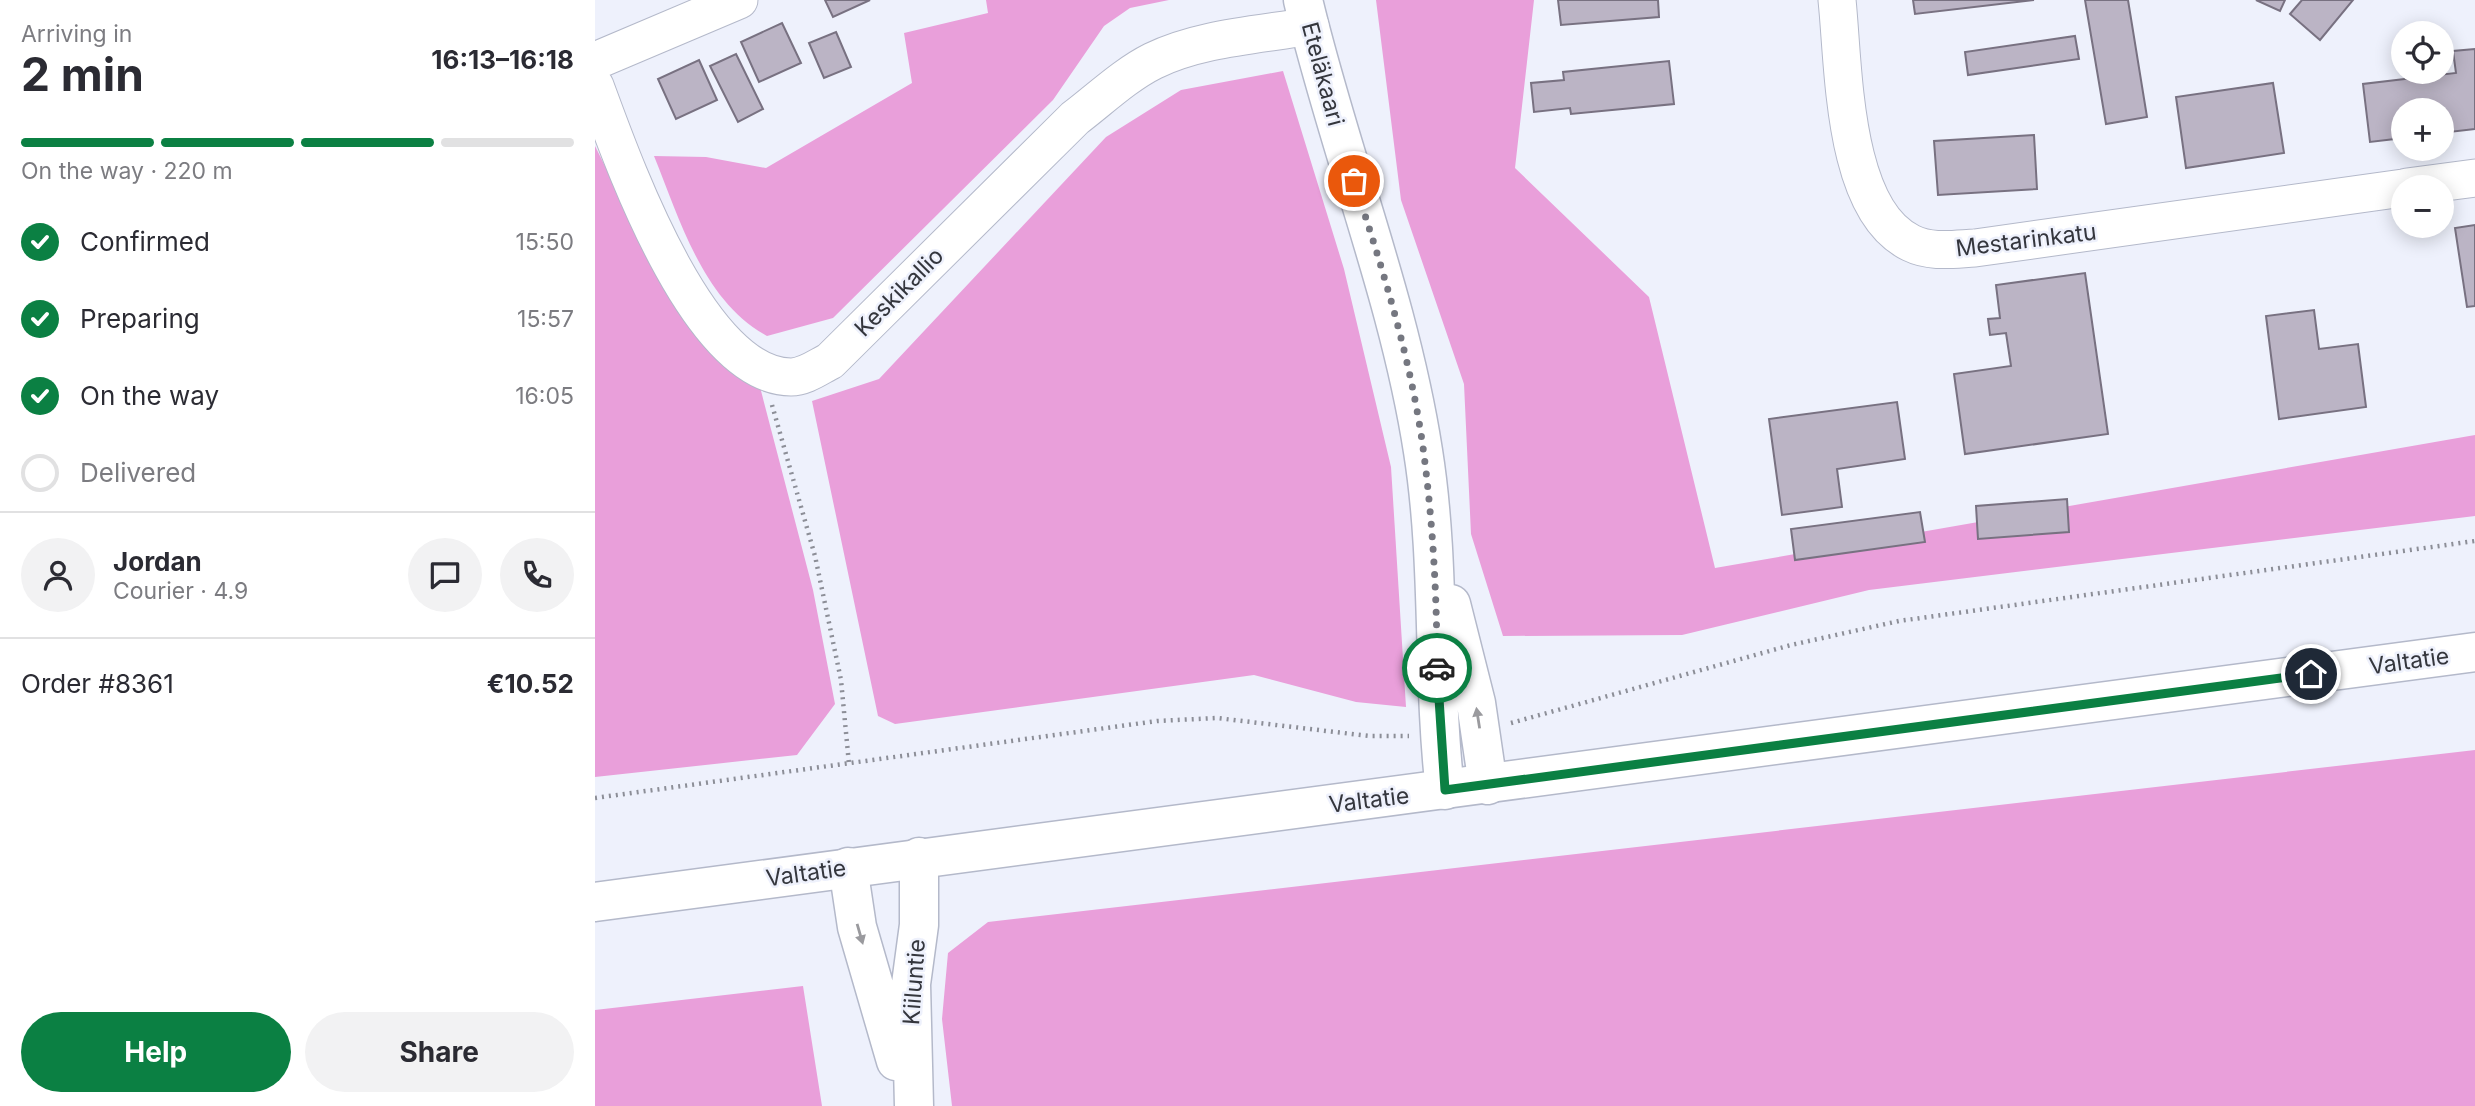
<!DOCTYPE html>
<html lang="en">
<head>
<meta charset="utf-8">
<style>
	:root { --surface:#fff; --page:#f2f2f3; --text:#2b2b33; --muted:#7c7c81; --line:#e1e1e2; --accent:#0b8043 }
	body { margin:0; font-family:Inter,sans-serif; background:var(--page); color:var(--text); height:100vh; display:flex; flex-direction:column; font-size:26px; white-space:nowrap }
	* { box-sizing:border-box; margin:0 }
	p { font-size:23px; color:var(--muted) }
	.icon { flex:none; width:38px; height:38px; fill:none; stroke:currentColor; stroke-width:2; stroke-linecap:round; stroke-linejoin:round }
	.map { position:relative; flex:1; overflow:hidden }
	.drawer { display:flex; flex-direction:column; background:var(--surface); width:595px }
	.drawer>* { flex:none }
	.buttons { position:absolute; left:1796px; top:21px; display:grid; gap:14px }
	.buttons a { display:grid; place-items:center; width:63px; height:63px; border-radius:50%; background:var(--surface); box-shadow:0 4px 18px #0003; font-size:35px }
	.pin { position:absolute; display:grid; place-items:center; width:60px; height:60px; color:#fff; margin:-30px; border:4px solid #fff; border-radius:50%; box-shadow:0 2px 7px #0007 }
	.courier { position:absolute; display:grid; place-items:center; width:70px; height:70px; margin:-35px; border:5px solid #0b8043; border-radius:50%; background:#fff; color:#222; box-shadow:0 2px 9px #0007 }
	.head em { font-style:normal; font-weight:700 }
	.head div { display:flex; flex-direction:column-reverse }
	.head { display:flex; align-items:center; justify-content:space-between; height:119px; padding:0 21px }
	h1 { font-size:46px; font-weight:700; line-height:52px }
	.bar { display:grid; grid-template-columns:repeat(4,1fr); gap:10px 7px; align-content:center; height:84px; padding:0 21px }
	.bar i { height:9px; border-radius:5px; background:var(--line) }
	.bar .current { background:var(--accent) }
	.bar p { grid-column:span 4 }
	.line { display:flex; align-items:center; gap:18px; padding:0 21px; border-top:2px solid var(--line) }
	.line div { flex:1 }
	.round { display:grid; place-items:center; flex:none; width:74px; height:74px; border-radius:37px; background:var(--page) }
	ol { padding:0 21px; list-style:none }
	li { display:flex; align-items:center; gap:21px; height:77px }
	li p { margin-inline-start:auto }
	li .icon { padding:7px; border-radius:50%; background:var(--accent); color:#fff; stroke-width:4 }
	li:last-child { color:var(--muted) }
	li i { width:38px; height:38px; border:4px solid var(--line); border-radius:50% }
	.action { display:flex; gap:14px; margin-top:auto; padding:14px 21px }
	.action a { flex:1; height:80px; border-radius:42px; background:var(--accent); color:#fff; font-size:28px; font-weight:700; line-height:80px; text-align:center }
	.action a+a { background:var(--page); color:var(--text) }
	main { display:flex; flex:1; min-height:0 }
	.map>svg:first-child { display:block }
</style>
</head>
<body>
<main>
<section class="drawer">
<div class="head"><div><h1>2 min</h1><p>Arriving in</p></div><em>16:13–16:18</em></div>
<div class="bar"><i class="current"></i><i class="current"></i><i class="current"></i><i></i><p>On the way · 220 m</p></div>
<ol>
<li><svg class="icon" aria-label="check" viewBox="0 0 24 24"><path d="M5 12l5 5 9-10"/></svg>Confirmed<p>15:50</p></li>
<li><svg class="icon" aria-label="check" viewBox="0 0 24 24"><path d="M5 12l5 5 9-10"/></svg>Preparing<p>15:57</p></li>
<li><svg class="icon" aria-label="check" viewBox="0 0 24 24"><path d="M5 12l5 5 9-10"/></svg>On the way<p>16:05</p></li>
<li><i></i>Delivered</li>
</ol>
<div class="line" style="height:126px"><a class="round"><svg class="icon" aria-label="person" viewBox="0 0 24 24"><circle cx="12" cy="8" r="4"/><path d="M4 21q1-7 8-7t8 7"/></svg></a><div><b>Jordan</b><p>Courier · 4.9</p></div><a class="round"><svg class="icon" aria-label="chat" viewBox="0 0 24 24"><path d="M4 5h16v11H9l-5 4z"/></svg></a><a class="round"><svg class="icon" aria-label="phone" viewBox="0 0 24 24"><path d="M5 4h4l2 5-3 2q2 4 5 5l2-3 5 2v4C11 20 4 13 5 4z"/></svg></a></div>
<div class="line" style="height:91px"><div>Order #8361</div><b>€10.52</b></div>
<div class="action"><a>Help</a><a>Share</a></div>
</section>
<div class="map">
<svg width="1880" height="1106" viewBox="0 0 1880 1106">
	<rect width="100%" height="100%" fill="#eef1fc"/>
	<!-- forest -->
	<path fill="#e99fda" d="M391,0H574L535,8L509,26L458,100L238,318L172,336C108,301 85,220 59,156L111,157L171,168L317,83L309,33L393,13Z
		M781,0H939L920,168L1054,297L1120,568L1880,435V516L1274,590L1087,635L908,636L876,534L869,384L806,200Z
		M688,71L749,269L796,467L811,707L761,702L659,675L300,724L283,716L217,401L284,379L511,137L586,90Z
		M0,146L62,270L115,350L138,374L165,387L218,590L240,704L202,755L0,777Z
		M1880,750V1106H357L347,1019L353,953L393,922Z
		M208,986L227,1106H0V1010Z"/>
	<!-- building -->
	<path fill="#bbb4c5" stroke="#787181" stroke-width="2" d="M230,0H275L238,17Z
		M963,0H1063L1064,17L966,25Z
		M1318,0H1439L1320,14Z
		M1490,0H1533L1552,117L1511,124Z
		M1661,0H1690L1685,11Z
		M1707,0H1758L1725,40L1695,14Z
		M187,23L206,63L164,82L146,42Z
		M241,32L256,67L229,78L214,43Z
		M1480,36L1484,59L1373,75L1370,52Z
		M1880,49V129L1846,133V110H1808V138L1775,142L1768,84L1861,73L1858,51Z
		M141,54L168,109L143,122L115,66Z
		M104,60L122,100L81,119L63,79Z
		M1074,61L1079,104L976,114L975,108L939,112L936,83L969,80L968,72Z
		M1678,83L1689,153L1591,168L1581,97Z
		M1439,135L1442,189L1343,195L1339,141Z
		M1880,225V306L1872,307L1860,228Z
		M1490,273L1513,434L1370,454L1359,374L1416,366L1411,333L1395,335L1393,319L1405,318L1401,285Z
		M1719,310L1724,349L1763,344L1771,407L1684,419L1671,316Z
		M1302,402L1310,459L1242,469L1247,507L1187,515L1174,419Z
		M1472,499L1474,532L1383,539L1381,506Z
		M1325,512L1330,542L1200,560L1196,529Z"/>
	<g fill="none" stroke-linecap="round" stroke-linejoin="round">
		<defs>
			<path id="street" d="M1242,0C1249,66 1247,210 1316,243C1336,253 1359,249 1380,248L1808,188
				M0,61L144,0
				M0,86C27,159 103,377 196,377C210,377 223,367 235,361L480,118C505,99 530,75 558,61C605,38 663,35 715,26
				M1812,187L1880,178"/>
			<path id="secondary" d="M708,0C744,152 804,297 828,451C846,564 837,678 850,790
				M856,604L881,703L893,785
				M253,867L262,927L301,1061
				M319,1106L316,984L324,925V857"/>
			<path id="highway" d="M0,902L1880,652"/>
		</defs>
		<!-- street casing -->
		<use href="#street" stroke="#b4b9ca" stroke-width="39"/>
		<!-- secondary casing -->
		<use href="#secondary" stroke="#b4b9ca" stroke-width="41"/>
		<!-- highway casing -->
		<use href="#highway" stroke="#b4b9ca" stroke-width="41"/>
		<!-- path -->
		<path stroke="#8c8e97" stroke-width="4.5" stroke-dasharray="2 5" stroke-linecap="butt" d="M177,405L220,556L246,680L254,764
			M916,723L1196,645L1304,621L1880,541
			M0,798L562,721L622,718L774,736H814"/>
		<!-- street -->
		<use href="#street" stroke="#fff" stroke-width="37"/>
		<!-- secondary -->
		<use href="#secondary" stroke="#fff" stroke-width="38"/>
		<!-- highway -->
		<use href="#highway" stroke="#fff" stroke-width="38"/>
	</g>
	<!-- one-way arrows -->
	<defs><path id="oneway-solid" d="M-6-.8H1V-3.2L6.5 0L1 3.2V.8H-6Z" transform="scale(1.75)"/></defs>
	<g fill="#9a9a9e">
		<use href="#oneway-solid" transform="translate(883 718) rotate(-99)"/>
		<use href="#oneway-solid" transform="translate(265 934) rotate(74)"/>
	</g>
	<g fill="none" stroke-linecap="round" stroke-linejoin="round">
		<!-- done -->
		<path stroke="#757780" stroke-width="7" stroke-dasharray="0 12.6" d="M759,181C788,270 817,362 829,455C838,526 842,597 842,668"/>
		<!-- route -->
		<path stroke="#0b8043" stroke-width="9" d="M842,668L850,790L1716,674"/>
	</g>
	<g text-anchor="middle" dominant-baseline="central" stroke-width="5" stroke-linejoin="round" paint-order="stroke">
		<!-- street labels -->
		<g font-size="23" fill="#34363d" stroke="#eef1fc">
			<text transform="translate(728 74) rotate(75)">Eteläkaari</text>
			<text transform="translate(1431 240) rotate(-7)">Mestarinkatu</text>
			<text transform="translate(304 292) rotate(-45)">Keskikallio</text>
			<text transform="translate(1814 661) rotate(-8)">Valtatie</text>
			<text transform="translate(774 800) rotate(-7)">Valtatie</text>
			<text transform="translate(211 873) rotate(-8)">Valtatie</text>
			<text transform="translate(319 982) rotate(-86)">Kiiluntie</text>
		</g>
	</g>
</svg>
<div class="buttons">
<a><svg class="icon" aria-label="locate" viewBox="0 0 24 24"><circle cx="12" cy="12" r="6"/><path d="M12 2v4M12 18v4M2 12h4M18 12h4"/></svg></a>
<a>+</a>
<a>−</a>
</div>
<div class="pin" style="left:759px;top:181px;background:#ea580c"><svg class="icon" aria-label="bag" viewBox="0 0 24 24"><path d="M5 8h14l-1 12H6zM9 8a3 3 0 0 1 6 0"/></svg></div>
<div class="pin" style="left:1716px;top:674px;background:#1f2937"><svg class="icon" aria-label="home" viewBox="0 0 24 24"><path d="M3 11l9-7 9 7M6 9v11h12V9"/></svg></div>
<div class="courier" style="left:842px;top:668px"><svg class="icon" aria-label="car" viewBox="0 0 24 24"><path d="M5 17H2v-5l4-1 3-4h7l3 4 3 1v5h-3M9 17h6M6 11h13"/><circle cx="7" cy="17" r="2"/><circle cx="17" cy="17" r="2"/></svg></div>
</div>
</main>
</body>
</html>
